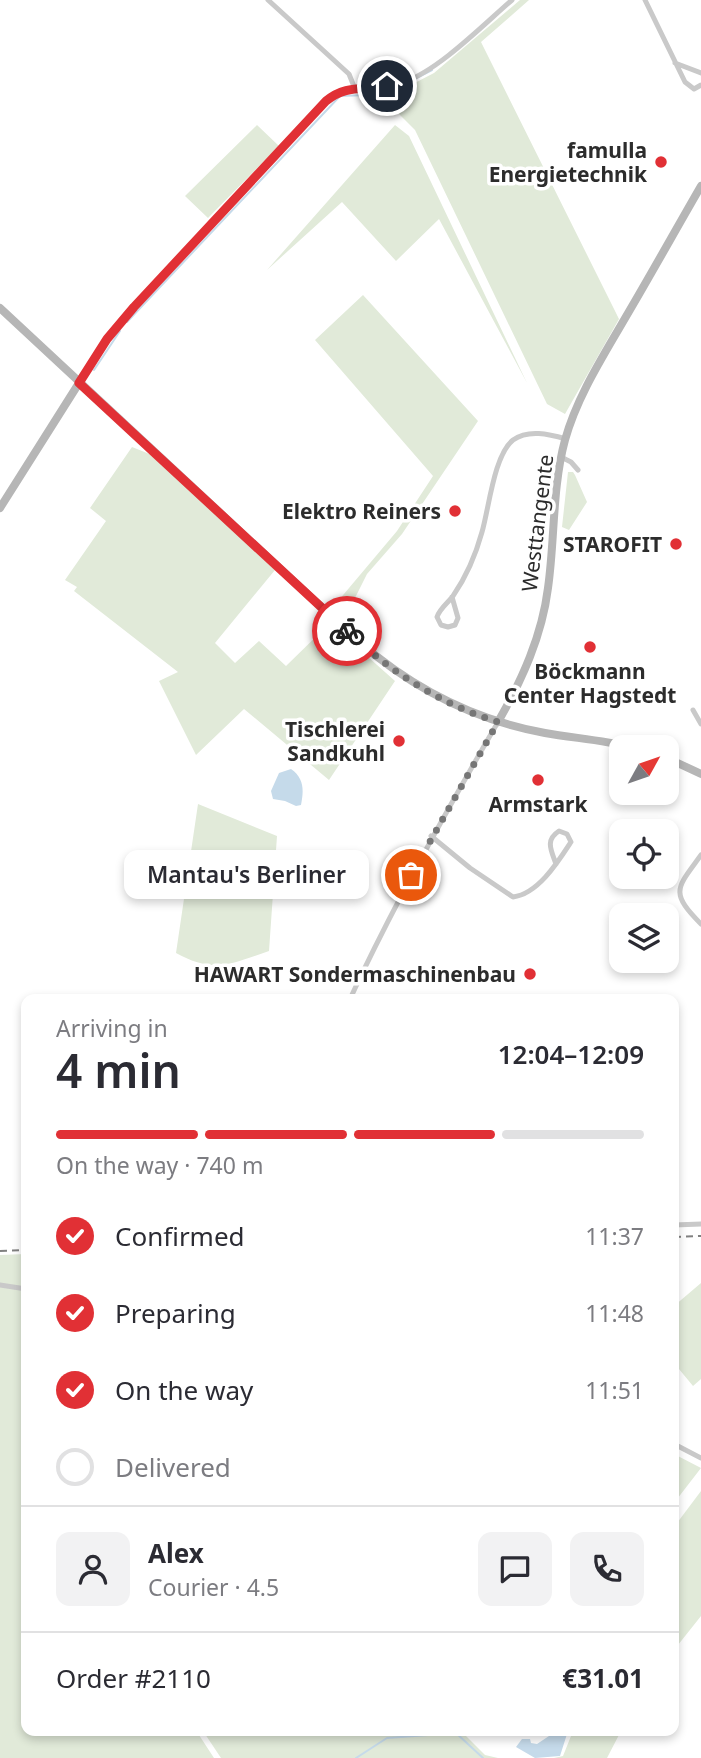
<!DOCTYPE html>
<html lang="en">
<head>
<meta charset="utf-8">
<style>
	:root { --surface:#fff; --page:#f2f2f3; --text:#2b2b33; --muted:#7c7c81; --line:#e1e1e2; --accent:#e13035 }
	body { margin:0; font-family:"Noto Sans",sans-serif; background:var(--page); color:var(--text); height:100vh; display:flex; flex-direction:column; font-size:26px; white-space:nowrap }
	* { box-sizing:border-box; margin:0 }
	p { font-size:23px; color:var(--muted) }
	.icon { flex:none; width:38px; height:38px; fill:none; stroke:currentColor; stroke-width:2; stroke-linecap:round; stroke-linejoin:round }
	.map { position:relative; flex:1; overflow:hidden }
	.details { position:absolute; left:21px; top:994px; width:658px; height:742px; display:flex; flex-direction:column; background:var(--surface); border-radius:14px; box-shadow:0 4px 10px #0003 }
	.details>* { flex:none }
	.needle { width:46px; rotate:50deg }
	.fabs { position:absolute; left:609px; top:735px; display:grid; gap:14px }
	.fabs a { display:grid; place-items:center; width:70px; height:70px; border-radius:14px; background:var(--surface); box-shadow:0 4px 10px #0003; font-size:35px }
	.pin { position:absolute; display:grid; place-items:center; width:60px; height:60px; color:#fff; margin:-30px; border:4px solid #fff; border-radius:50%; box-shadow:0 2px 7px #0007 }
	.courier { position:absolute; display:grid; place-items:center; width:70px; height:70px; margin:-35px; border:5px solid #e13035; border-radius:50%; background:#fff; color:#222; box-shadow:0 2px 9px #0007 }
	.bubble { position:absolute; height:49px; border-radius:14px; background:var(--surface); box-shadow:0 4px 10px #0003; font-size:23px; font-weight:600; line-height:49px; text-align:center }
	.overview em { font-style:normal; font-weight:600 }
	.overview div { display:flex; flex-direction:column-reverse }
	.overview { display:flex; align-items:center; justify-content:space-between; height:119px; padding:0 35px }
	h1 { font-size:46px; font-weight:600; line-height:52px }
	.bar { display:grid; grid-template-columns:repeat(4,1fr); gap:10px 7px; align-content:center; height:84px; padding:0 35px }
	.bar i { height:9px; border-radius:5px; background:var(--line) }
	.bar .on { background:var(--accent) }
	.bar p { grid-column:span 4 }
	.line { display:flex; align-items:center; gap:18px; padding:0 35px; border-top:2px solid var(--line) }
	.line div { flex:1 }
	.round { display:grid; place-items:center; flex:none; width:74px; height:74px; border-radius:14px; background:var(--page) }
	ol { padding:0 35px; list-style:none }
	li { display:flex; align-items:center; gap:21px; height:77px }
	li p { margin-inline-start:auto }
	li .icon { padding:7px; border-radius:50%; background:var(--accent); color:#fff; stroke-width:4 }
	li:last-child { color:var(--muted) }
	li i { width:38px; height:38px; border:4px solid var(--line); border-radius:50% }
	.map>svg:first-child { display:block }
</style>
</head>
<body>
<div class="map">
<svg width="701" height="1758" viewBox="0 0 701 1758">
	<rect width="100%" height="100%" fill="#fff"/>
	<!-- green -->
	<path fill="#e1ead9" d="M520,0H529L481,42L619,319L565,414L547,404L415,130L378,93L405,88L434,73Z
		M257,125L279,146L208,218L185,196Z
		M395,125L409,136L527,383L439,219L396,261L342,202L267,270Z
		M363,295L478,421L402,534L367,574L345,618L333,607L397,531L433,476L315,340Z
		M132,447L152,455L275,570L215,643L235,663L259,641L286,666L330,623L395,681L329,780L244,709L196,755L159,681L178,672L74,591L77,587L65,580L106,521L90,508Z
		M568,472H573L575,475L587,502L569,530L562,527Z
		M198,804L277,836L269,951C230,964 214,974 176,953Z
		M26,1254V1731H461L485,1755L498,1758H221L203,1731L199,1735L214,1758H0V1255Z
		M701,1283V1379L693,1386L674,1363V1306Z
		M674,1454L701,1468L674,1503Z
		M701,1491V1616L674,1650V1527Z
		M573,1731H621L607,1758H554L563,1756Z"/>
	<!-- water -->
	<path fill="#c5daea" d="M291,769C304,778 304,790 301,805L296,806L285,801L273,799L271,791L279,773Z
		M552,1734H567L560,1756L535,1758L516,1747L522,1739H530L531,1743L537,1744Z"/>
	<g fill="none" stroke-linecap="round" stroke-linejoin="round">
		<!-- stream -->
		<path stroke="#c5daea" stroke-width="2" d="M403,85L432,70
			M127,322L340,96L366,95
			M94,370L120,331
			M356,1758L387,1738L456,1733L483,1758"/>
		<!-- street -->
		<path stroke="#c9c9c9" stroke-width="5" d="M268,0L349,74L355,89
			M645,0L685,82L694,89L701,85
			M675,63L701,73
			M79,383L107,339L134,307L326,101C340,89 349,90 367,90C378,90 393,86 404,82C439,70 483,25 512,0
			M561,457L571,462L578,470
			M452,597L458,618L455,625L448,627L441,625L437,617C440,608 448,603 453,596C466,577 476,554 482,532C489,508 494,455 513,440C528,429 549,434 566,439
			M693,710L701,724
			M431,836L470,868L513,897C538,894 558,862 571,842L567,834L559,831C545,840 551,850 556,864
			M701,855C677,888 669,892 701,924
			M350,999C394,904 445,813 498,722
			M674,1225L701,1224
			M0,1285L26,1289
			M674,1444L701,1458"/>
		<!-- secondary -->
		<path stroke="#b6b6b6" stroke-width="8" d="M0,308L358,641C412,688 473,720 545,733C573,738 603,740 631,747
			M0,508L79,383
			M498,722C522,680 542,636 548,588C555,539 552,488 565,440C577,397 602,358 624,320C650,276 675,231 701,186
			M667,758L701,774"/>
		<!-- rail -->
		<path stroke="#818181" stroke-width="2" stroke-dasharray="7 5" stroke-linecap="butt" d="M674,1237L701,1236
			M0,1251L26,1250"/>
	</g>
	<g fill="none" stroke-linecap="round" stroke-linejoin="round">
		<!-- done -->
		<path stroke="#767676" stroke-width="7" stroke-dasharray="0 12.6" d="M347,631C391,672 440,704 498,722L411,875"/>
		<!-- route -->
		<path stroke="#e13035" stroke-width="9" d="M347,631L79,383L107,339L134,307L326,101C347,84 363,91 387,86"/>
	</g>
	<!-- markers -->
	<g fill="#e13035" stroke="#fff" stroke-width="2.5">
		<circle cx="661" cy="162" r="7"/>
		<circle cx="455" cy="511" r="7"/>
		<circle cx="676" cy="544" r="7"/>
		<circle cx="590" cy="647" r="7"/>
		<circle cx="399" cy="741" r="7"/>
		<circle cx="538" cy="780" r="7"/>
		<circle cx="530" cy="974" r="7"/>
	</g>
	<g text-anchor="middle" dominant-baseline="central" stroke-width="7" stroke-linejoin="round" paint-order="stroke">
		<!-- poi labels -->
		<g font-size="21" font-weight="bold" fill="#2c2c2c" stroke="#fff" text-anchor="end">
			<text x="647" y="150">famulla<tspan x="647" dy="24">Energietechnik</tspan></text>
			<text x="441" y="511">Elektro Reiners</text>
			<text x="662" y="544">STAROFIT</text>
			<text x="590" y="671" text-anchor="middle">Böckmann<tspan x="590" dy="24">Center Hagstedt</tspan></text>
			<text x="385" y="729">Tischlerei<tspan x="385" dy="24">Sandkuhl</tspan></text>
			<text x="538" y="804" text-anchor="middle">Armstark</text>
			<text x="516" y="974">HAWART Sondermaschinenbau</text>
		</g>
		<!-- street labels -->
		<g font-size="21" fill="#2c2c2c" stroke="#fff">
			<text transform="translate(537 523) rotate(-83)">Westtangente</text>
		</g>
	</g>
</svg>
<div class="fabs">
<a><svg class="needle" viewBox="-14 -14 28 28"><path d="M0-13l5 13h-10z" fill="#e53935"/><path d="M0 13l5-13h-10z" fill="#7c7c81"/></svg></a>
<a><svg class="icon" aria-label="locate" viewBox="0 0 24 24"><circle cx="12" cy="12" r="6"/><path d="M12 2v4M12 18v4M2 12h4M18 12h4"/></svg></a>
<a><svg class="icon" aria-label="layers" viewBox="0 0 24 24"><path d="M12 4l9 5-9 5-9-5zM3 14l9 5 9-5"/></svg></a>
</div>
<div class="pin" style="left:411px;top:875px;background:#ea580c"><svg class="icon" aria-label="bag" viewBox="0 0 24 24"><path d="M5 8h14l-1 12H6zM9 8a3 3 0 0 1 6 0"/></svg></div>
<div class="pin" style="left:387px;top:86px;background:#1f2937"><svg class="icon" aria-label="home" viewBox="0 0 24 24"><path d="M3 11l9-7 9 7M6 9v11h12V9"/></svg></div>
<div class="courier" style="left:347px;top:631px"><svg class="icon" aria-label="bike" viewBox="0 0 24 24"><circle cx="6" cy="16" r="4"/><circle cx="18" cy="16" r="4"/><path d="M6 16l4-8h5l3 8M10 8l3 8H6M13 5h3"/></svg></div>
<div class="bubble" style="left:124px;top:850px;width:245px">Mantau's Berliner</div>
<section class="details">
<div class="overview"><div><h1>4 min</h1><p>Arriving in</p></div><em>12:04–12:09</em></div>
<div class="bar"><i class="on"></i><i class="on"></i><i class="on"></i><i></i><p>On the way · 740 m</p></div>
<ol>
<li><svg class="icon" aria-label="check" viewBox="0 0 24 24"><path d="M5 12l5 5 9-10"/></svg>Confirmed<p>11:37</p></li>
<li><svg class="icon" aria-label="check" viewBox="0 0 24 24"><path d="M5 12l5 5 9-10"/></svg>Preparing<p>11:48</p></li>
<li><svg class="icon" aria-label="check" viewBox="0 0 24 24"><path d="M5 12l5 5 9-10"/></svg>On the way<p>11:51</p></li>
<li><i></i>Delivered</li>
</ol>
<div class="line" style="height:126px"><a class="round"><svg class="icon" aria-label="person" viewBox="0 0 24 24"><circle cx="12" cy="8" r="4"/><path d="M4 21q1-7 8-7t8 7"/></svg></a><div><b>Alex</b><p>Courier · 4.5</p></div><a class="round"><svg class="icon" aria-label="chat" viewBox="0 0 24 24"><path d="M4 5h16v11H9l-5 4z"/></svg></a><a class="round"><svg class="icon" aria-label="phone" viewBox="0 0 24 24"><path d="M5 4h4l2 5-3 2q2 4 5 5l2-3 5 2v4C11 20 4 13 5 4z"/></svg></a></div>
<div class="line" style="height:91px"><div>Order #2110</div><b>€31.01</b></div>
</section>
</div>
</body>
</html>
